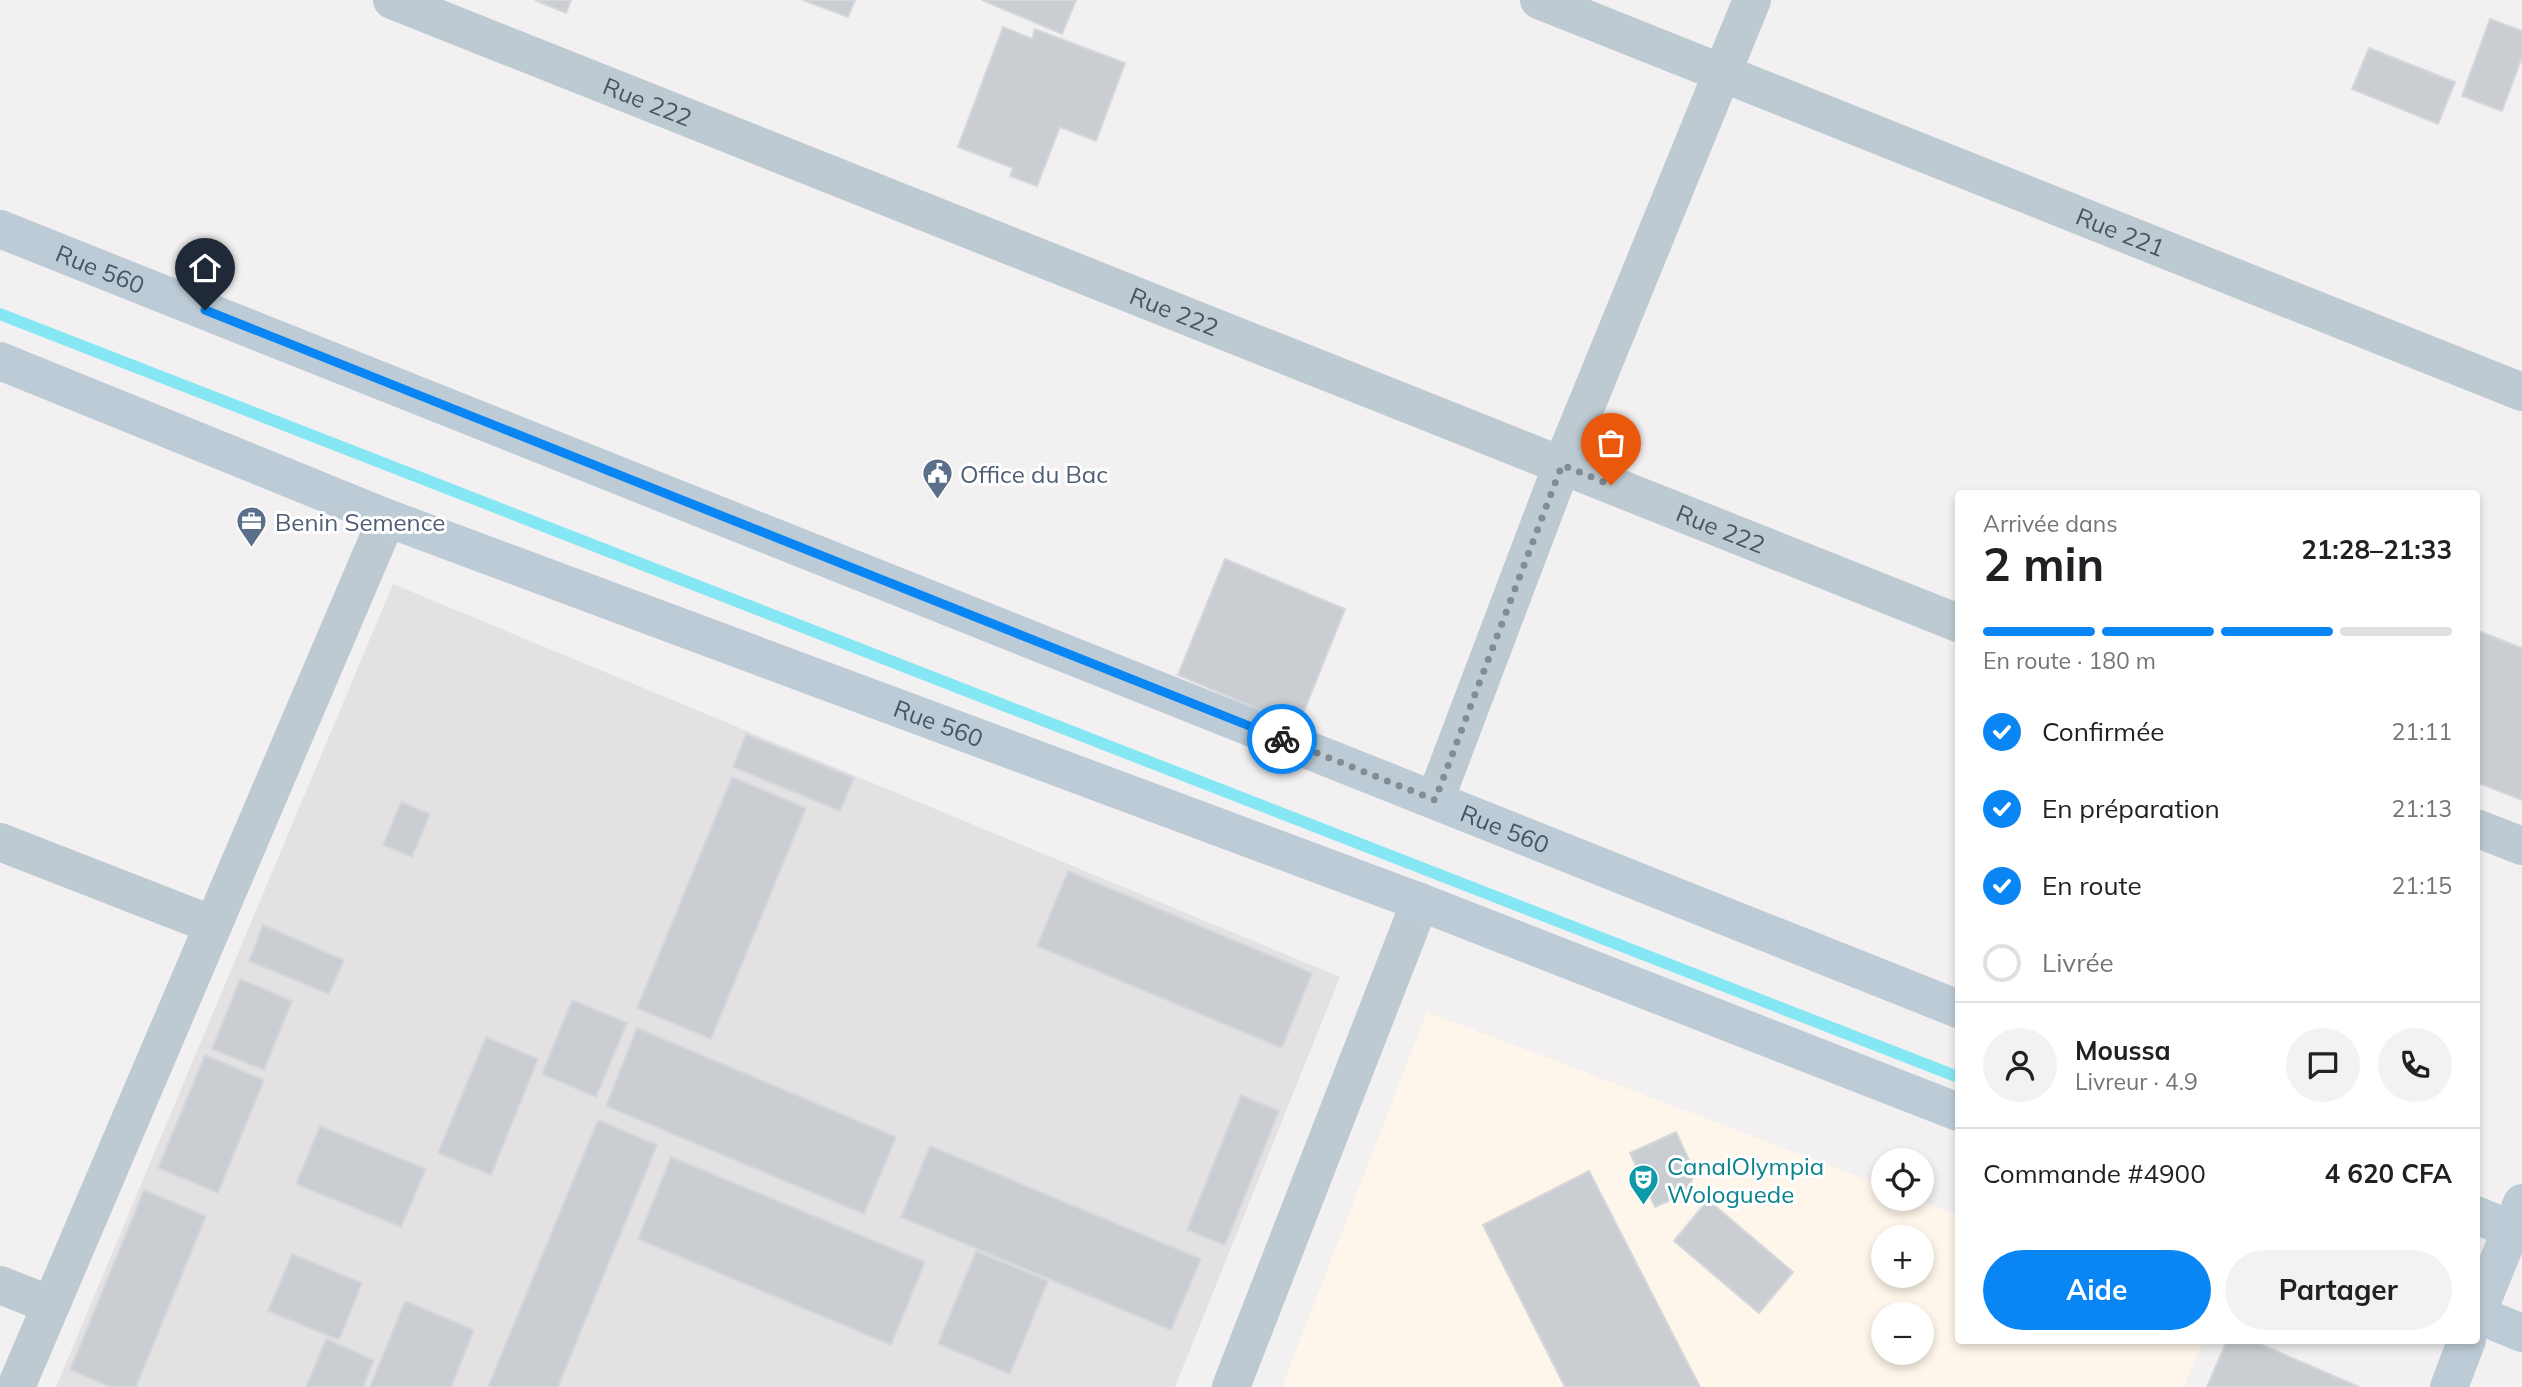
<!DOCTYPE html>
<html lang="fr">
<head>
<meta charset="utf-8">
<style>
	:root { --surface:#fff; --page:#f2f2f2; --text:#202124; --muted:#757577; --line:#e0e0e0; --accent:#0a86f4 }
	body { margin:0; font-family:Mulish,sans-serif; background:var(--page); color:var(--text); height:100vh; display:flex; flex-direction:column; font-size:26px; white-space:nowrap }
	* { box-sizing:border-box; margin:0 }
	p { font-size:23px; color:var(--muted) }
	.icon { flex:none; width:38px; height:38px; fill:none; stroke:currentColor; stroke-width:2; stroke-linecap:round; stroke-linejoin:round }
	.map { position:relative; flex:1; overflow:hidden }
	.details { position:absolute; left:1955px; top:490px; width:525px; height:854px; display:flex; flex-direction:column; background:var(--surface); border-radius:7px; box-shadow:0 4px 10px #0003 }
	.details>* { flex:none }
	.controls { position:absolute; left:1871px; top:1148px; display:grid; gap:14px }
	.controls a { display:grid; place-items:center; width:63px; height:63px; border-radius:50%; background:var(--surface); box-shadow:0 4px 10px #0003; font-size:35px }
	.pin { position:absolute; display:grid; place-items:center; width:60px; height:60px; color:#fff; margin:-72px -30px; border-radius:50% 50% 50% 0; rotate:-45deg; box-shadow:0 0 7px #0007 }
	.pin .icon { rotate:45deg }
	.courier { position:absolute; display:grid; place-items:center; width:70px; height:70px; margin:-35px; border:5px solid #0a86f4; border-radius:50%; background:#fff; color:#222; box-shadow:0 2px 9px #0007 }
	.overview em { font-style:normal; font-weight:700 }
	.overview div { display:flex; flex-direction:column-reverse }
	.overview { display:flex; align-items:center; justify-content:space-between; height:119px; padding:0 28px }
	h1 { font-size:46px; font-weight:700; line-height:52px }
	.bar { display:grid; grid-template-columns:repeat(4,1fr); gap:10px 7px; align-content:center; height:84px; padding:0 28px }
	.bar i { height:9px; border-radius:5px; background:var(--line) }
	.bar .selected { background:var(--accent) }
	.bar p { grid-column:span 4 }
	.line { display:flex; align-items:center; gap:18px; padding:0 28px; border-top:2px solid var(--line) }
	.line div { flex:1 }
	.round { display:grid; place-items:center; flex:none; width:74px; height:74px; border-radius:37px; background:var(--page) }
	ol { padding:0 28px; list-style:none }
	li { display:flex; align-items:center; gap:21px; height:77px }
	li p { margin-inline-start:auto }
	li .icon { padding:7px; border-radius:50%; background:var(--accent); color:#fff; stroke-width:4 }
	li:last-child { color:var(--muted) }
	li i { width:38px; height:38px; border:4px solid var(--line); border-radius:50% }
	.button { display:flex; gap:14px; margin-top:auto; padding:14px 28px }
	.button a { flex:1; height:80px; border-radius:42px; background:var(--accent); color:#fff; font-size:28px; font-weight:700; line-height:80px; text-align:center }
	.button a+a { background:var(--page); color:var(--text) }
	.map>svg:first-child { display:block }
</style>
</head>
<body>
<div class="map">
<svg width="2522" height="1387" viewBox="0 0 2522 1387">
	<rect width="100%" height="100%" fill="#f3f0f1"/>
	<!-- commercial -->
	<path fill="#fef6ea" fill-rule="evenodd" d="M1427,1012L1883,1186V1199H1915L1958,1215V1340L2203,1341L2184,1387H1282ZM1883,1237H1922V1276H1883ZM1883,1314H1922V1353H1883Z"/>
	<!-- education -->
	<path fill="#e4e1e3" d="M393,584L1340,977L1175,1387H56Z"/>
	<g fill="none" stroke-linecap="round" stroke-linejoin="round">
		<!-- stream -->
		<path stroke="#86e7f4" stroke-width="12" d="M0,314L1958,1077"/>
	</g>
	<!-- building -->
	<path fill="#caced3" stroke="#d4d7dc" stroke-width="2" d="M535,0H571L566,13Z
		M803,0H855L848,17Z
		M982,0H1076L1062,34Z
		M2490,19L2522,31V57L2502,111L2462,96Z
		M1003,27L1032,39L1035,29L1125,63L1096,141L1060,127L1037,186L1010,176L1013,168L958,147Z
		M2369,48L2455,82L2438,124L2352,89Z
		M1225,559L1345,609L1298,726L1178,675Z
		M2476,630L2522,648V800L2476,782Z
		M746,734L854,778L840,811L733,767Z
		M732,777L806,808L711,1039L637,1008Z
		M401,802L430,814L412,857L383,845Z
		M1068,871L1312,973L1282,1048L1037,946Z
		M263,925L344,960L329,994L249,961Z
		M240,979L292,1001L264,1070L212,1049Z
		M572,1000L627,1023L596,1097L542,1074Z
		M637,1028L896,1137L864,1214L606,1106Z
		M486,1037L538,1059L491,1175L438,1153Z
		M205,1055L264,1080L218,1193L158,1168Z
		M1241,1095L1279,1111L1225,1245L1187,1230Z
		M598,1120L657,1145L558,1387H488Z
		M320,1126L426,1169L401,1227L296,1184Z
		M1676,1132L1694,1171L1689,1192L1655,1207L1630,1153Z
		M930,1146L1201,1259L1171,1330L901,1217Z
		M671,1157L925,1262L891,1345L638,1239Z
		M1589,1171L1688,1364L1700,1387H1565L1483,1225Z
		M144,1190L206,1216L136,1387H111L70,1370Z
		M1708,1200L1793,1272L1759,1313L1674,1241Z
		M976,1251L1048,1281L1010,1374L938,1344Z
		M292,1254L362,1283L339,1340L268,1311Z
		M405,1301L474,1330L451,1387H370Z
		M326,1339L374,1360L363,1387H306Z
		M2227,1340H2251L2359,1387H2207Z"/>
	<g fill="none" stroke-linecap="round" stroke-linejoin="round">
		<!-- street -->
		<g stroke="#bdcad1" stroke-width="38">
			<path id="s1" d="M392,0L1958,623"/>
			<path id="s2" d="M1539,0L2522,392"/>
			<path d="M1435,800L1562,465L1752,0"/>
			<path d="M2476,828L2522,846"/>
			<path d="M0,842L213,925"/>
			<path d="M0,1285L51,1305"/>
			<path d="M16,1387L387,518"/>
			<path d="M1231,1387L1420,902"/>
		</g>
		<!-- secondary -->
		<g stroke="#bdcbd6" stroke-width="38">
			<path id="s3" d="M0,229L1958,1009"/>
			<path id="s4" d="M0,361L387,518L1420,902L1958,1112"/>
			<path d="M2476,1215L2522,1234"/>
			<path d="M2476,1314L2522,1333"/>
			<path d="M2476,1316L2522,1203"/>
			<path d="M2449,1387L2467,1340"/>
		</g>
	</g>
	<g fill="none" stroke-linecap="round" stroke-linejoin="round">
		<!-- done -->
		<path stroke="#838c93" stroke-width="7" stroke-dasharray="0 12.6" d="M1282,739L1435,800L1562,465L1611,485"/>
		<!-- route -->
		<path stroke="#0a86f4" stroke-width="9" d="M205,310L1282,739"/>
	</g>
	<!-- icons -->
	<defs>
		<symbol id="civic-pin" viewBox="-11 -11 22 30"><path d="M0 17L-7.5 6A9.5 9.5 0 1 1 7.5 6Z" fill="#5c6f8a" stroke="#fff"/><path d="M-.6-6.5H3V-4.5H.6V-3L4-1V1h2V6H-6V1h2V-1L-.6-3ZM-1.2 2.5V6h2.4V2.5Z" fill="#fff"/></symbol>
		<symbol id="office-pin" viewBox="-11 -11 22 30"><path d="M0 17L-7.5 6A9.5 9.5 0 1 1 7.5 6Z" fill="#5c6f8a" stroke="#fff"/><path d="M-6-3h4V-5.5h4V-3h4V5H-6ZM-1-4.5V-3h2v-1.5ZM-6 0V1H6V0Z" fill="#fff"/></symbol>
		<symbol id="theatre-pin" viewBox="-11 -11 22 30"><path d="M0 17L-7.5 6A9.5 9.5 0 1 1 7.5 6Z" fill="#0f9aa8" stroke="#fff"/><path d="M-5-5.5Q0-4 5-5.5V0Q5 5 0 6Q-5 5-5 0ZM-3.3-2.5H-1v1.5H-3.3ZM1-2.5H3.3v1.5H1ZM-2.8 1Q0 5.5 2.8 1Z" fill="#fff"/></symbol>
	</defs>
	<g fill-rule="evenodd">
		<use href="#civic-pin" x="920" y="456" width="35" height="47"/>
		<use href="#office-pin" x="234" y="504" width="35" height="47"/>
		<use href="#theatre-pin" x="1626" y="1162" width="35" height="47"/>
	</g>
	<g text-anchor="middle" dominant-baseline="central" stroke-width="6" stroke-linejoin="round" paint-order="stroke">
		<!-- street labels -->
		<g font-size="24" fill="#475660" stroke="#fff">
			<text stroke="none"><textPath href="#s1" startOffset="275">Rue 222</textPath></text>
			<text stroke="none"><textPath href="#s2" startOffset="626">Rue 221</textPath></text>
			<text stroke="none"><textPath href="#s3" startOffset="108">Rue 560</textPath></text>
			<text stroke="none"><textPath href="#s1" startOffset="842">Rue 222</textPath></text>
			<text stroke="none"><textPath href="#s1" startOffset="1430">Rue 222</textPath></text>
			<text stroke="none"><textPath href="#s4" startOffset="1006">Rue 560</textPath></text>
			<text stroke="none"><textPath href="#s3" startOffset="1620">Rue 560</textPath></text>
		</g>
		<!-- service labels -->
		<g font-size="24" fill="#4e5e75" stroke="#fff" text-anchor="start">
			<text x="960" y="474">Office du Bac</text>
			<text x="275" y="522">Benin Semence</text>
		</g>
		<!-- culture labels -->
		<g font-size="24" fill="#0d838f" stroke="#fff" text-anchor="start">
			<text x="1667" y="1166">CanalOlympia<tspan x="1667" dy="28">Wologuede</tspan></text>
		</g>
	</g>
</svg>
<div class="controls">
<a><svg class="icon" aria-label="locate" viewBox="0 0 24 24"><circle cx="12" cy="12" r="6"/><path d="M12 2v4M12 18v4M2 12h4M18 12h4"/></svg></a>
<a>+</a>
<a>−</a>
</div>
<div class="pin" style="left:1611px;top:485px;background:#ea580c"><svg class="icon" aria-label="bag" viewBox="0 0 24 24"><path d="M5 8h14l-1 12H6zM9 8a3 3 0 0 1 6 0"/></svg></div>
<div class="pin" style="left:205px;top:310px;background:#1f2937"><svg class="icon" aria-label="home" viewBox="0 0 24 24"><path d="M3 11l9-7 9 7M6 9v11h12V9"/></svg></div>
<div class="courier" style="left:1282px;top:739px"><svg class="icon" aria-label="bike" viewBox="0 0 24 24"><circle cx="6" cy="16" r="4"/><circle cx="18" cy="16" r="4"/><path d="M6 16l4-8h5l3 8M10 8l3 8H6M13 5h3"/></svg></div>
<section class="details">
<div class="overview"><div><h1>2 min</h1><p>Arrivée dans</p></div><em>21:28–21:33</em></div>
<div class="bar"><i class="selected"></i><i class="selected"></i><i class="selected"></i><i></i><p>En route · 180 m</p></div>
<ol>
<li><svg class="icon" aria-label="check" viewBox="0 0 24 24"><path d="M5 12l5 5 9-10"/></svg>Confirmée<p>21:11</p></li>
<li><svg class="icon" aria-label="check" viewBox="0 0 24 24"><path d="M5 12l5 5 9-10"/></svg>En préparation<p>21:13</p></li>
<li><svg class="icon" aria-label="check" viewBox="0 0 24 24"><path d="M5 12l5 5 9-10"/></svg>En route<p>21:15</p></li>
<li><i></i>Livrée</li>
</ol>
<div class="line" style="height:126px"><a class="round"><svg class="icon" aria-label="person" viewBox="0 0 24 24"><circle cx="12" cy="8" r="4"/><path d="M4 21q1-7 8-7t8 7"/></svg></a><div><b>Moussa</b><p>Livreur · 4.9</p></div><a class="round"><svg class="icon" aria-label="chat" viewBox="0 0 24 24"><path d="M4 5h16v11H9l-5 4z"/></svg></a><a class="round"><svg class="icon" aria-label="phone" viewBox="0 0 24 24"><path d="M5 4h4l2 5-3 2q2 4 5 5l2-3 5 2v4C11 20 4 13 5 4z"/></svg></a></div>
<div class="line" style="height:91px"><div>Commande #4900</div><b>4 620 CFA</b></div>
<div class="button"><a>Aide</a><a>Partager</a></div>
</section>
</div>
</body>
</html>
